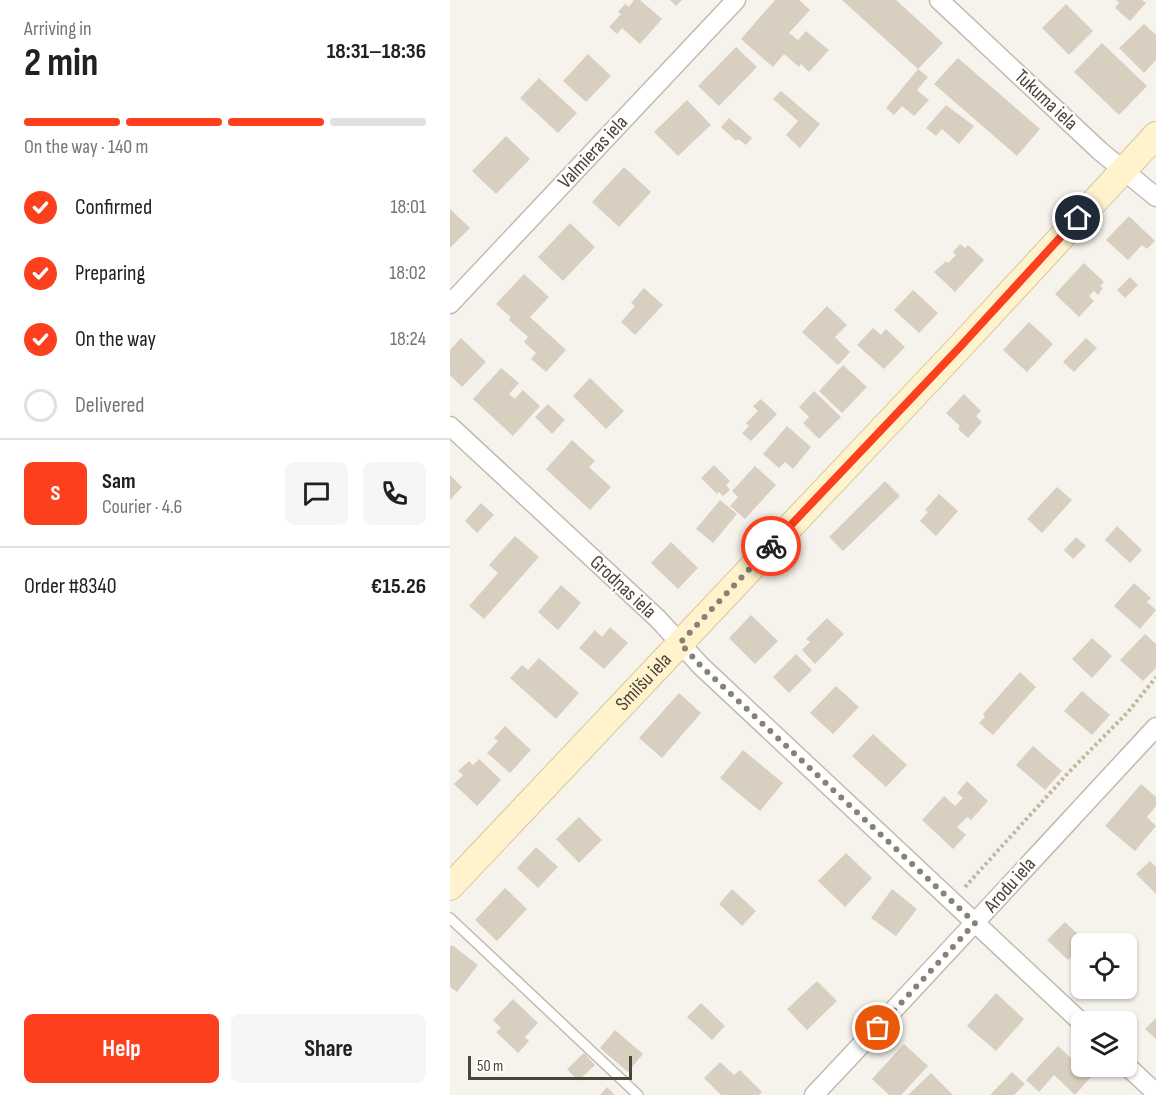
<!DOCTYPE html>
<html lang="en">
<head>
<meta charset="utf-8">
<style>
	:root { --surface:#fff; --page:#f6f6f6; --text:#202124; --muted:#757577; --line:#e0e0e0; --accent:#fc3f1d }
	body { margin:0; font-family:"Sofia Sans Condensed",sans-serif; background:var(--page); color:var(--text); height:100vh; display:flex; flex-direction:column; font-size:22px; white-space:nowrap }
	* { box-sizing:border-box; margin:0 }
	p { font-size:20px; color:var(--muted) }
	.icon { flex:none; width:33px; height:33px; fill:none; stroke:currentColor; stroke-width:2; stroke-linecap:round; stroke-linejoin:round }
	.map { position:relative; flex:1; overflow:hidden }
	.side { display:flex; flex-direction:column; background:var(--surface); width:450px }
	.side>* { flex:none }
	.controls { position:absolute; left:621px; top:933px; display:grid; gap:12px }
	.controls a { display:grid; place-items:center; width:66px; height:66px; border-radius:9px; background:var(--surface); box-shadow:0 2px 4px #0004; font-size:30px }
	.scale { position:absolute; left:18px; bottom:15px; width:164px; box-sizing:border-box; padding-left:6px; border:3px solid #4b4439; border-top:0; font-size:16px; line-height:21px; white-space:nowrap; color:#4b4439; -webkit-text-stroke:4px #fff; paint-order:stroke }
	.pin { position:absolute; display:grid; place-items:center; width:51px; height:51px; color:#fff; margin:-26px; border:3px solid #fff; border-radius:50%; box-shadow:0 2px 6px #0007 }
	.courier { position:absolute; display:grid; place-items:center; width:60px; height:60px; margin:-30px; border:4px solid #fc3f1d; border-radius:50%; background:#fff; color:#222; box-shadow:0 2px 8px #0007 }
	.head em { font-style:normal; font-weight:700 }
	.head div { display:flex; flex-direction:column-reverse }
	.head { display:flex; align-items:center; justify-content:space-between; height:102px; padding:0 24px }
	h1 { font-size:39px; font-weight:700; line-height:45px }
	.bar { display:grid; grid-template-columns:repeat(4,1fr); gap:9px 6px; align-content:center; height:72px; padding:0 24px }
	.bar i { height:8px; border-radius:4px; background:var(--line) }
	.bar .active { background:var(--accent) }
	.bar p { grid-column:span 4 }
	.line { display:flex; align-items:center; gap:15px; padding:0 24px; border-top:2px solid var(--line) }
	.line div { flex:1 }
	.round { display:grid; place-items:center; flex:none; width:63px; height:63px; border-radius:9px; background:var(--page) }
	ol { padding:0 24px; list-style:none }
	li { display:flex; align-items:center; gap:18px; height:66px }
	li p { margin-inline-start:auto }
	li .icon { padding:6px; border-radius:50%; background:var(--accent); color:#fff; stroke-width:4 }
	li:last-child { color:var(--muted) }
	li i { width:33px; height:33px; border:3px solid var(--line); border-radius:50% }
	.primary-button { display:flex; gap:12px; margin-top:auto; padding:12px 24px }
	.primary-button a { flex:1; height:69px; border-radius:9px; background:var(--accent); color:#fff; font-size:24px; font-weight:700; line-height:69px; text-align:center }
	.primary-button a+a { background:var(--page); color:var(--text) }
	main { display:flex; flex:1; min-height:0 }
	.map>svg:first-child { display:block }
</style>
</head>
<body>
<main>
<section class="side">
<div class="head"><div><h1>2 min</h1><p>Arriving in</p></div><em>18:31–18:36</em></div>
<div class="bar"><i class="active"></i><i class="active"></i><i class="active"></i><i></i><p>On the way · 140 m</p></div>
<ol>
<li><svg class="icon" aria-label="check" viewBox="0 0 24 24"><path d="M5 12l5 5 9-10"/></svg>Confirmed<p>18:01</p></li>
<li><svg class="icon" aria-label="check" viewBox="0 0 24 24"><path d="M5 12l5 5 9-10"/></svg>Preparing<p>18:02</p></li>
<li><svg class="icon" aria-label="check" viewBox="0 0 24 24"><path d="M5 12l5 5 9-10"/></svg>On the way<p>18:24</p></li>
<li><i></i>Delivered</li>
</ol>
<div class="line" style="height:108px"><b class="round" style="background:var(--accent);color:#fff">S</b><div><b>Sam</b><p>Courier · 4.6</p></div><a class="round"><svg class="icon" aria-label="chat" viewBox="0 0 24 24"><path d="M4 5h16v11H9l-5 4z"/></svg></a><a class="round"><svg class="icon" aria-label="phone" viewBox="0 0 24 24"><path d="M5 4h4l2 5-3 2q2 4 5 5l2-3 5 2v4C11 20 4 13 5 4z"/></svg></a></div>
<div class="line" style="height:78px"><div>Order #8340</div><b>€15.26</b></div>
<div class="primary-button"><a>Help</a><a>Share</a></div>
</section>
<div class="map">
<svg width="706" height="1095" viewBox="0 0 706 1095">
	<rect width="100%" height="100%" fill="#f6f3ec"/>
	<!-- building -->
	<path fill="#d8cfc1" d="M184,0H190L212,19L190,44L172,28L167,34L159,27L171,14L168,12L175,4L179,7Z
		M220,0H232L226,6Z
		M325,0H349L360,10L339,33L348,40L356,31L379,50L359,72L351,64L349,67L334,54L323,67L291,39Z
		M392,0H446L493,43L468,69Z
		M666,0H692L696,3L680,21L665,8L669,3Z
		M616,4L643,31L619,55L592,28Z
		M694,24L706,35V60L694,73L669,48Z
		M652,43L697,86L669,115L624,72Z
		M286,47L307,67L269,106L248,86Z
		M138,54L161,76L136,102L113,81Z
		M508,58L590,129L567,156L484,84Z
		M468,69L478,77L467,90L479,100L464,116L452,106L444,115L436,108Z
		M89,78L127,113L108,133L70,98Z
		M331,91L370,124L350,148L336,135L348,121L323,99Z
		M237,100L261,125L228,156L204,132Z
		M496,105L524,126L509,144L492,129L486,136L476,128Z
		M279,118L302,138L296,145L288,139L286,141L271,127Z
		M56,136L80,159L46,194L22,171Z
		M174,167L201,192L169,227L142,202Z
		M0,209L20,228L0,248Z
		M679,216L705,241L697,249L692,245L678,260L656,240Z
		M120,223L145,247L113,281L88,257Z
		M510,244L515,248L518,245L534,260L505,292L484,272L496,261L498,263L506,255L503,252Z
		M634,263L654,282L650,286L653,288L648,295L644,291L639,296L644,301L629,317L605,294Z
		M74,274L99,297L80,317L116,350L96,372L81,359L86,353L74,342L78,337L59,320L61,317L46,304Z
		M680,277L688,285L675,298L667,290Z
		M194,288L213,305L185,335L171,322L185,306L181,303Z
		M463,290L488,313L469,333L444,310Z
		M377,306L397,325L385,337L400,352L388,365L352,332Z
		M579,322L603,344L577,372L553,350Z
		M423,328L431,335L436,329L455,347L434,369L407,345Z
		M11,338L36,362L12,387L0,375V350Z
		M636,338L647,348L624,372L613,362Z
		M393,365L417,387L392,413L369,391Z
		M51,368L69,383L59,394L65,399L73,390L90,406L63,436L23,399Z
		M140,378L174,411L156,429L123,396Z
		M364,391L391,417L369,439L353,423L359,417L349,407Z
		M514,394L531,411L526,416L532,422L518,438L508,429L510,426L496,413Z
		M311,399L327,414L301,441L292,433L299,426L296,423L308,411L303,406Z
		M98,404L115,420L102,434L85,417Z
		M337,426L361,447L343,469L335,462L329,468L313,454Z
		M122,440L145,461L139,467L161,487L140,510L96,469Z
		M264,465L280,481L276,485L280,490L273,496L269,492L267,494L251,478Z
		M305,466L326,485L295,519L280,506L288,497L282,491Z
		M0,475L12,487L0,500Z
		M435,481L450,496L393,551L379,537Z
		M607,487L622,500L592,533L577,519Z
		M489,494L508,511L486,536L470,521L478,512L475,510Z
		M270,500L287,514L263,543L246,529Z
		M31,503L44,515L27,533L15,521Z
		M667,526L692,550L680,563L655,540Z
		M65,536L89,557L34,619L19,606L48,573L39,565Z
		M626,537L636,546L623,559L614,550Z
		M221,542L248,568L228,589L201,563Z
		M684,583L701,598L697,602L706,610L690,629L664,606Z
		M111,585L131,603L108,630L88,612Z
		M301,615L328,641L305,664L279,638Z
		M377,618L394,634L365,664L352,650L360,642L356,639Z
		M160,627L178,643L154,669L129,648L145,630L152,637Z
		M695,634L706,644V668L693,681L670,660Z
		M642,638L662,656L642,678L622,659Z
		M346,654L362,670L339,693L323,677Z
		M89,658L129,693L106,719L60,678L72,665L78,670Z
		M570,672L586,687L543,735L529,723L535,717L533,714Z
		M386,686L409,707L383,734L360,713Z
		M632,691L660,715L642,735L614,711Z
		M229,693L251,713L212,758L189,738Z
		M55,726L81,750L60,773L37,753L48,741L44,738Z
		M423,734L457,765L436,787L402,756Z
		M583,746L612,771L595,790L566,765Z
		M293,750L333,783L310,811L270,778Z
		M29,759L51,780L27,806L4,784L13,775L8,771L19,761L23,765Z
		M517,781L538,801L521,820L517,817L507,827L516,835L503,849L472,820L494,796L505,806L513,798L507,793Z
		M691,784L706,797V806L697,817L706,826L685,851L655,826Z
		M129,817L152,840L129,863L106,839Z
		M86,847L108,867L88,888L67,868Z
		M396,853L422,878L395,907L368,881Z
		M700,861L706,867V894L686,874Z
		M55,888L77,909L47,941L25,920Z
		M282,889L306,911L292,926L269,904Z
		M442,889L467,909L446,936L421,918Z
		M615,922L636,942L632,944V946L618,960L597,940Z
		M2,945L28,965L7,992L0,987V947Z
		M632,953V968L624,960Z
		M367,981L387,1001L357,1030L337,1009Z
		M546,993L574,1019L546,1051L517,1026Z
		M63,999L88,1023L75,1037L79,1041L68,1053L46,1032L51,1028L43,1020Z
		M251,1003L275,1026L262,1040L237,1017Z
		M706,1018V1039L695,1029Z
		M165,1030L193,1054L178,1072L150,1048Z
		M454,1044L478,1066L451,1095H439L422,1079Z
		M608,1046L641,1077L625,1095L604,1075L589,1092L576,1080Z
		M134,1053L145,1065L128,1081L117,1069Z
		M270,1062L284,1075L290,1070L312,1092L309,1095H271L254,1078Z
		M562,1072L575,1084L564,1095H540Z
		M481,1073L503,1095H458Z
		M157,1087L165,1095H150Z"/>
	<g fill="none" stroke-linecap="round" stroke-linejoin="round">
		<defs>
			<path id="lane" d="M0,918L188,1095"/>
			<path id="street" d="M489,0L650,151L706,197
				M0,304L286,0
				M0,426L208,619L251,666L632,1023
				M676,1065L706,1093
				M364,1095C479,973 592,850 706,727"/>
			<g id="secondary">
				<path id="s1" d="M0,887L509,348L706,135"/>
			</g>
		</defs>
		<!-- lane casing -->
		<use href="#lane" stroke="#c2bbae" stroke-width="12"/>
		<!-- street casing -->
		<use href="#street" stroke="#c2bbae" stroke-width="21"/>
		<!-- secondary casing -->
		<use href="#secondary" stroke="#d6c79b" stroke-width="28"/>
		<!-- path -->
		<path stroke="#c4b79f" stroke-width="4" stroke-dasharray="3 3" stroke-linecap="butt" d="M515,887L619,772L678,712L706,677"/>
		<!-- lane -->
		<use href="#lane" stroke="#fff" stroke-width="9"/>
		<!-- street -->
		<use href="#street" stroke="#fff" stroke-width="18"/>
		<!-- secondary -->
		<use href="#secondary" stroke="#fff3cd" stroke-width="26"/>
	</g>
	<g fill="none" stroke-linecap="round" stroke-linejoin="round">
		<!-- done -->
		<path stroke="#878178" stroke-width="6" stroke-dasharray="0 10.8" d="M321,546L230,643L251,666L525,923L428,1028"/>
		<!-- route -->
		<path stroke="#fc3f1d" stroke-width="8" d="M321,546L509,348L628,218"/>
	</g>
	<g text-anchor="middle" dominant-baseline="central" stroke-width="4.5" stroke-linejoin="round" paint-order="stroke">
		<!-- street labels -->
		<g font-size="20" fill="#4b4439" stroke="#fff">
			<text transform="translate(596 100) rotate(43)">Tukuma iela</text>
			<text transform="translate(143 152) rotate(-47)">Valmieras iela</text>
			<text transform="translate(173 587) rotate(43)">Grodņas iela</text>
			<text stroke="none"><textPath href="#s1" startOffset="282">Smilšu iela</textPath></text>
			<text transform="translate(560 885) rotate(-48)">Arodu iela</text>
		</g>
	</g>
</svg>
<div class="controls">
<a><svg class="icon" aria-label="locate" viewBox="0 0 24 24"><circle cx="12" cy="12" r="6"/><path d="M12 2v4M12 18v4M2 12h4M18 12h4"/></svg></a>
<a><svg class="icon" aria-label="layers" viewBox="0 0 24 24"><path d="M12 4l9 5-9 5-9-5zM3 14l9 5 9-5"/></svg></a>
</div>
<div class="scale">50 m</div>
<div class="pin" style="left:428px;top:1028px;background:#ea580c"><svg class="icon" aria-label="bag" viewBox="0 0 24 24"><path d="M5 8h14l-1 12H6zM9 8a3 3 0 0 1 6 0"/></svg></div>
<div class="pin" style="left:628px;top:218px;background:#1f2937"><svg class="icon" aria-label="home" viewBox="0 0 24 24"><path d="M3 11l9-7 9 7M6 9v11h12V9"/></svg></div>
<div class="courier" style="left:321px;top:546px"><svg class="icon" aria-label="bike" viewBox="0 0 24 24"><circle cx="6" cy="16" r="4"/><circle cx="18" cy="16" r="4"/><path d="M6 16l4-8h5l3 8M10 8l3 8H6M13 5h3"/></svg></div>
</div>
</main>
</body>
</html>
